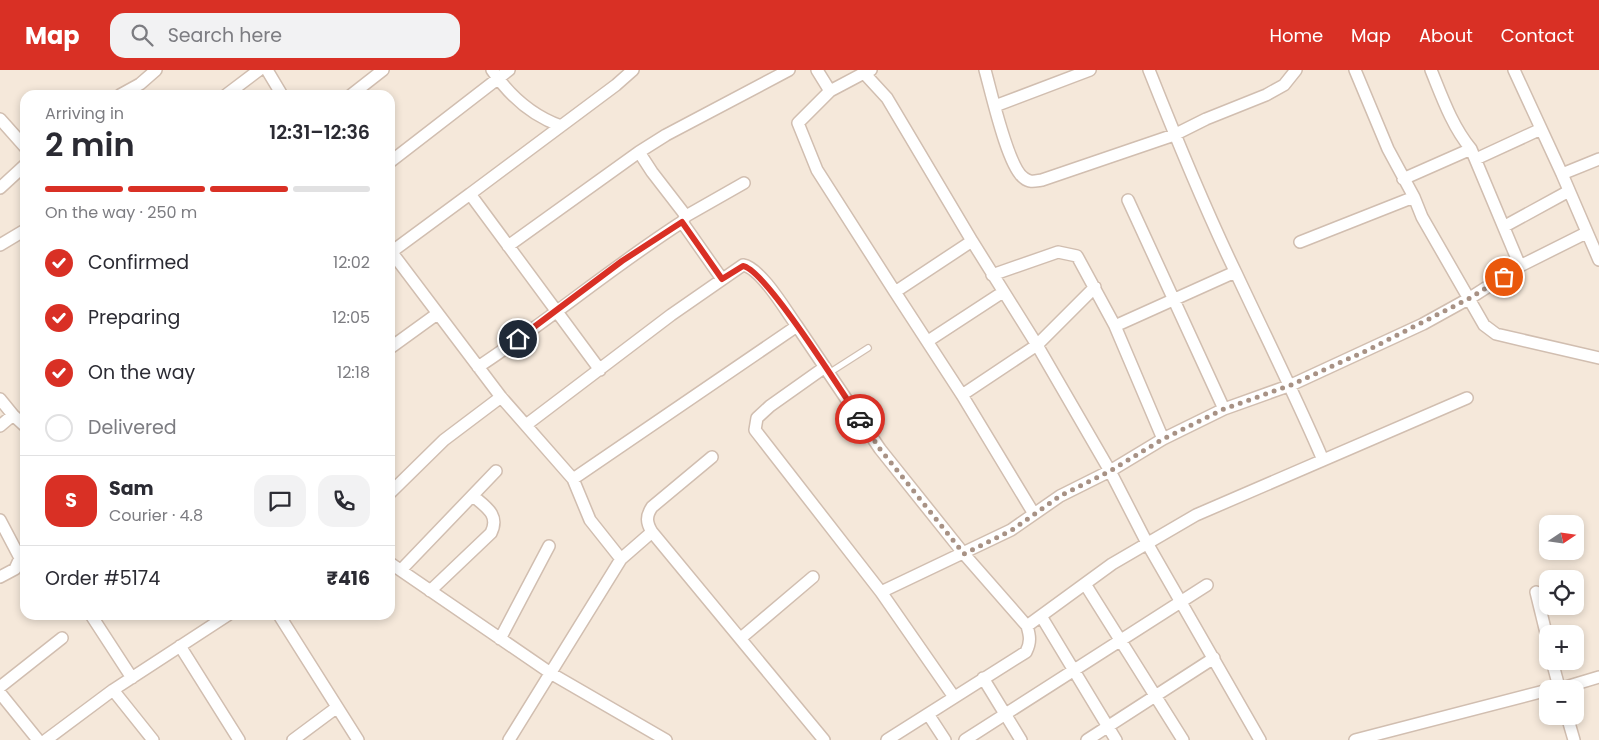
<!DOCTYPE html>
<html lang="en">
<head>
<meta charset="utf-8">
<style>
	:root { --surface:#fff; --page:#f2f2f3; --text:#2b2b33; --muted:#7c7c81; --line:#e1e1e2; --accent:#d93025 }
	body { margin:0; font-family:Poppins,sans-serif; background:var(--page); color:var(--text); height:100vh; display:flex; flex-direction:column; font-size:19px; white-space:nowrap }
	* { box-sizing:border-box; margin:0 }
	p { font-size:16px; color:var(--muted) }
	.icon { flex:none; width:28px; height:28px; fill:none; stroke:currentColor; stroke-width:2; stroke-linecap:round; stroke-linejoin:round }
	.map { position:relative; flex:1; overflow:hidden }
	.side { position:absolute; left:20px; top:20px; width:375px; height:530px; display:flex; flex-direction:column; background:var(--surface); border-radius:15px; box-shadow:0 2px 8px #0003 }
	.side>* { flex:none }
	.needle { width:32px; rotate:77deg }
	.controls { position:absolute; left:1539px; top:445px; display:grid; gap:10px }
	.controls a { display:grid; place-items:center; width:45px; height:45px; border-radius:10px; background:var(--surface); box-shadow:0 2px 8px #0003; font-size:25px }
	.pin { position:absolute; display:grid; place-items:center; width:42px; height:42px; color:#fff; margin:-21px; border:2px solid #fff; border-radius:50%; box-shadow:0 1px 5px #0007 }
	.courier { position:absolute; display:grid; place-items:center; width:50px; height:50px; margin:-25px; border:4px solid #d93025; border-radius:50%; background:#fff; color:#222; box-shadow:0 1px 6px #0007 }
	.summary em { font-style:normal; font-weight:600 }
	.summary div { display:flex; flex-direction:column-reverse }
	.summary { display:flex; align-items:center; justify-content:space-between; height:85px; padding:0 25px }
	h1 { font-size:32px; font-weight:600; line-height:38px }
	.bar { display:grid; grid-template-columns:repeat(4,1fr); gap:8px 5px; align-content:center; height:60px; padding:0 25px }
	.bar i { height:6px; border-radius:4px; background:var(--line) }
	.bar .current { background:var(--accent) }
	.bar p { grid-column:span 4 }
	.line { display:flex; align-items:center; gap:12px; padding:0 25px; border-top:1px solid var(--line) }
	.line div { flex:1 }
	.round { display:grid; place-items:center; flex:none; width:52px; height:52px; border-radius:15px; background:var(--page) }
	ol { padding:0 25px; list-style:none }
	li { display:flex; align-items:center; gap:15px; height:55px }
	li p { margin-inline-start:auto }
	li .icon { padding:5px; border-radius:50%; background:var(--accent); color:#fff; stroke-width:4 }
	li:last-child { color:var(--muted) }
	li i { width:28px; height:28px; border:2px solid var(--line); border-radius:50% }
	header { display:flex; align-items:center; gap:30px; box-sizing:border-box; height:70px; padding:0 25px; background:var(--accent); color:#fff }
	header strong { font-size:24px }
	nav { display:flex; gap:28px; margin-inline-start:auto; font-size:18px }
	.search { width:350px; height:45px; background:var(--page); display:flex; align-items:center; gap:12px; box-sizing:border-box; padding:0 18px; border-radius:15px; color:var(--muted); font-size:19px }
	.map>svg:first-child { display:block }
</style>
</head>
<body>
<header>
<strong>Map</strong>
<div class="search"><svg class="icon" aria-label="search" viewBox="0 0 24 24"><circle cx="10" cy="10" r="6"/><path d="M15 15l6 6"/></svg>Search here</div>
<nav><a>Home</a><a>Map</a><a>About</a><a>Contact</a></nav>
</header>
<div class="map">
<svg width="1599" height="670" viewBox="0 0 1599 670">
	<rect width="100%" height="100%" fill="#fdf6ec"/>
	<!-- residential -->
	<path fill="#f5e8da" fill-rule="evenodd" d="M0,0H1599V670H0ZM25,25H390V545H25ZM1548,454H1575V481H1548ZM1548,509H1575V536H1548ZM1548,564H1575V591H1548ZM1548,619H1575V646H1548Z"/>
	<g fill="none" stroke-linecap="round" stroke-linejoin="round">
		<defs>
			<path id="service" d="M829,303L868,278"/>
			<path id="minor" d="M267,0L282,25
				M492,0C509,25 533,46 561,56
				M817,0L830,21L798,53L817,100L895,222L972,171L887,28L864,3L871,0
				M985,0C991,21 1008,98 1024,108C1030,113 1035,111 1042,110L1174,65L1206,49L1266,25L1284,15L1296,0
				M1149,0C1176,68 1204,137 1236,203C1265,265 1296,327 1323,390
				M1355,0L1388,79L1414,127L1422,147L1484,255L1496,264L1599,288
				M1431,0C1442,27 1452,56 1471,79L1520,196
				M1514,0L1562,104
				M830,21L864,3
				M120,25L140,14L156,0
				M226,25L259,0
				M351,25L383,0
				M995,36L1090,0
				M0,49L25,77
				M1476,89L1541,59
				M1599,89L1562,104L1599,190
				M390,92L509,0
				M1403,109L1471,79
				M0,118L25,95
				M470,124L616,15L633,0
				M1128,130L1224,339
				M686,146L744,113
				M682,152L722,209
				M1505,156L1569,121
				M972,171L1037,275L1110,401L1147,473L1260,670
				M1300,172L1414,127
				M0,175L25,160
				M508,176L639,82
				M390,180L501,327L444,370L390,423
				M390,183L470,124L600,300
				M992,205L1058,182L1077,186L1115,256L1235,202
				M895,222L962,325L1034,444
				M1115,256L1163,369
				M928,271L1003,222
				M390,278L437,244
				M478,297C548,251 612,197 682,152L686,146L652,102L639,82L666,65L789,0
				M825,297L770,336L757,348L755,360L881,522L954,627
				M962,325L1037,275L1095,217
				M501,327L573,409L590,450L621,489L509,670
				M0,329L13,345L0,356
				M13,345L25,356
				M526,355L671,245L743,195C761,198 786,241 797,256
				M573,409L797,256L880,379L964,484L1027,556C1030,566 1031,572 1026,582L887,670
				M0,450L20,488L15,499L0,507
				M652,462L824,670
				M621,489L652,462C646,452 646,446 652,437L712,387
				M390,493L552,604L666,670
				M401,500L496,401
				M1085,514L1183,670
				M430,521L491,463C500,445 486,437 473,426
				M881,522L1011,460L1060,426L1110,401L1163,369L1224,339L1291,315L1423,254L1470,228L1520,196L1586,163
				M1536,522L1548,571
				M91,545L132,608
				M279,545L358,670
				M1041,546L1116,670
				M1027,556L1112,494L1196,445L1467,328
				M741,568L813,507
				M500,569L549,476
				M180,576L239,670
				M1552,591L1559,617L1554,619
				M983,608L1021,670
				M0,617L62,568
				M1559,619L1599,607
				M113,620L153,670
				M0,623L38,670
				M928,644L945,670
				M1567,646L1574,670
				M46,670L113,620L228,545
				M293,670L336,638
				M965,670L1207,515
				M1087,670L1214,588
				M1355,670L1548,620"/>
		</defs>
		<!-- service casing -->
		<use href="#service" stroke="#d1beb0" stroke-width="8"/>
		<!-- minor casing -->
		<use href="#minor" stroke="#d1beb0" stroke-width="14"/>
		<!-- service -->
		<use href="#service" stroke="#fff" stroke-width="5.5"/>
		<!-- minor -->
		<use href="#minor" stroke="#fff" stroke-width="11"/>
	</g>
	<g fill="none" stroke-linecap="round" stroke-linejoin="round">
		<!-- done -->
		<path stroke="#a89285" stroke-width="5" stroke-dasharray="0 9" d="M860,349L880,379L964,484L1012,460L1060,426L1110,401L1163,369L1224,339L1291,315L1370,279L1470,228L1504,207"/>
		<!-- route -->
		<path stroke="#d93025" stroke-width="6" d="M518,269L622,191L682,152L722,209L743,196C765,199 843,324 860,349"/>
	</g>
</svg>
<div class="controls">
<a><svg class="needle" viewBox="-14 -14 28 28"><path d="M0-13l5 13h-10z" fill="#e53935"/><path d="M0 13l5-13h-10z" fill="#7c7c81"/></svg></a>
<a><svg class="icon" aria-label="locate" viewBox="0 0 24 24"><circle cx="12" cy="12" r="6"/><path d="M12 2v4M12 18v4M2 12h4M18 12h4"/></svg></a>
<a>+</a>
<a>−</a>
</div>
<div class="pin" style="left:1504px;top:207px;background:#ea580c"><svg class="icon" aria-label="bag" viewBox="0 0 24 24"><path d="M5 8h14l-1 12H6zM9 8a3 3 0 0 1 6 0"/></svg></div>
<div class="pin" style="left:518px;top:269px;background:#1f2937"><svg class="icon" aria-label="home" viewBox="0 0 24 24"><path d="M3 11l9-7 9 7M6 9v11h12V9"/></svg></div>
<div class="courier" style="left:860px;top:349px"><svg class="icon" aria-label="car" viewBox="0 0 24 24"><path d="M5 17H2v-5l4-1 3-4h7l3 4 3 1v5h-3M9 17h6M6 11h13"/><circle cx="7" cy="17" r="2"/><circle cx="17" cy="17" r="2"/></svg></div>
<section class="side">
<div class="summary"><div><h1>2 min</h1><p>Arriving in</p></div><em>12:31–12:36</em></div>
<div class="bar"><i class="current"></i><i class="current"></i><i class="current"></i><i></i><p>On the way · 250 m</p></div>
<ol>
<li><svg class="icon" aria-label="check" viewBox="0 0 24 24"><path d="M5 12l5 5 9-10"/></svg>Confirmed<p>12:02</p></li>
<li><svg class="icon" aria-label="check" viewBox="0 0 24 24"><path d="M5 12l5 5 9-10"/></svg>Preparing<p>12:05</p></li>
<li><svg class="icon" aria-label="check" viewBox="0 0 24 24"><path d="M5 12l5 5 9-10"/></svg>On the way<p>12:18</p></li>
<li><i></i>Delivered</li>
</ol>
<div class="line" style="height:90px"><b class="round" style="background:var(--accent);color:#fff">S</b><div><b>Sam</b><p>Courier · 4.8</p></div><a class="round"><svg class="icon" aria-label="chat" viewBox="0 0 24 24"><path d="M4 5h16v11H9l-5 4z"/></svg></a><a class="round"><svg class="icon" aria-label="phone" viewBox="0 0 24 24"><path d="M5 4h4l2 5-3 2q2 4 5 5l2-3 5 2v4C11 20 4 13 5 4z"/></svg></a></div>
<div class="line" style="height:65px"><div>Order #5174</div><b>₹416</b></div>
</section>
</div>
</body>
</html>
